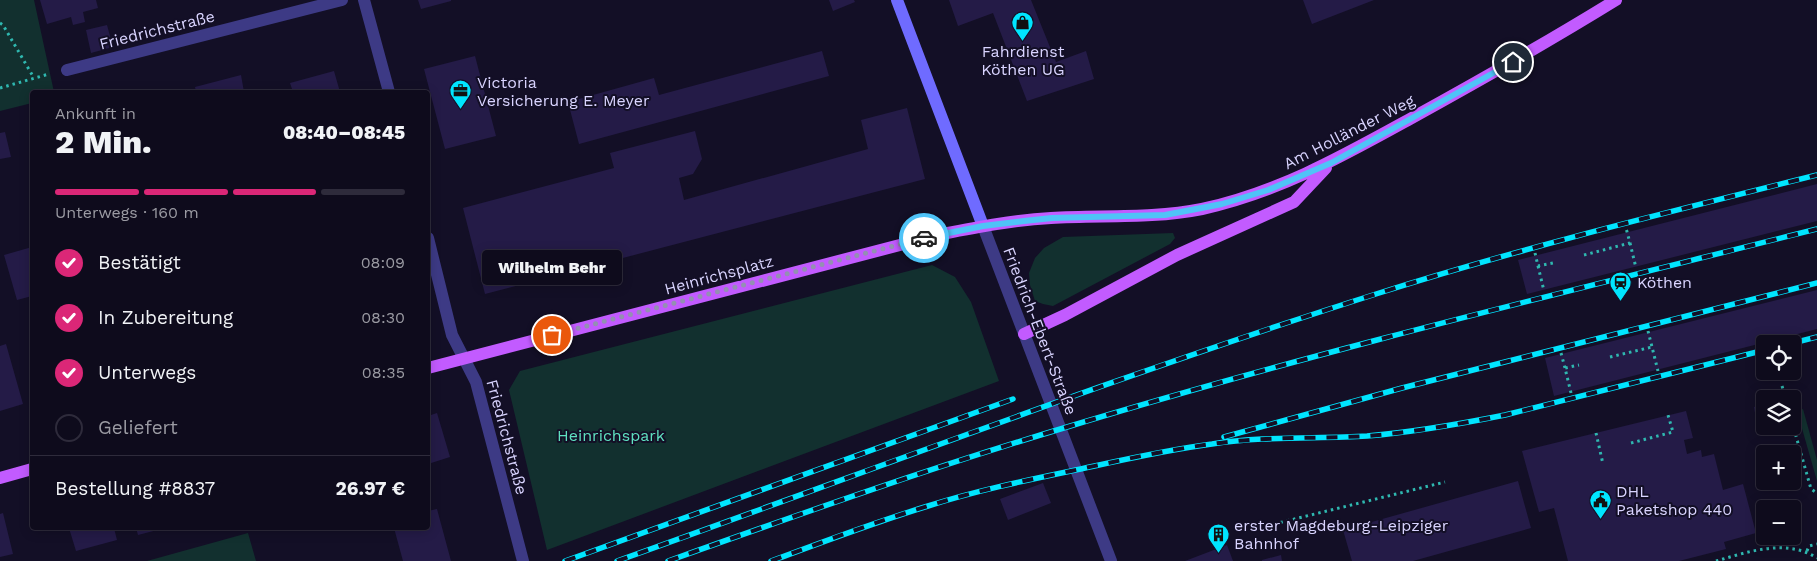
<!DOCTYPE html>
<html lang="de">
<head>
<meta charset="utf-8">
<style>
	:root { --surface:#0e0b1c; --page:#1c1929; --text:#f1f3f6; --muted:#9b9ba3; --line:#2e2b3b; --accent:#db2777 }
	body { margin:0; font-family:"Work Sans",sans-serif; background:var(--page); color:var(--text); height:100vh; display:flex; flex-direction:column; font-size:19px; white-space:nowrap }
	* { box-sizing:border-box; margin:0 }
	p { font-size:16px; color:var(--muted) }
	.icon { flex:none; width:28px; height:28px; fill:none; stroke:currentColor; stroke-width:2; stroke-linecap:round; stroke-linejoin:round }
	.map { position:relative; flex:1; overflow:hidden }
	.side { position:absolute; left:30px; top:90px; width:400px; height:440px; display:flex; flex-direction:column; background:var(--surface); border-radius:5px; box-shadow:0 2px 12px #0003,0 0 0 1px var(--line) }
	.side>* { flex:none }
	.buttons { position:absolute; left:1756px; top:335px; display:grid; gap:10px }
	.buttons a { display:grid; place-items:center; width:45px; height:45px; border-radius:5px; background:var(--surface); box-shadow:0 2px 12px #0003,0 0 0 1px var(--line); font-size:25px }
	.pin { position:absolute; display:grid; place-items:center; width:42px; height:42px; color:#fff; margin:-21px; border:2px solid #fff; border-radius:50%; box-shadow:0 1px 5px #0007 }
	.courier { position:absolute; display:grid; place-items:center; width:50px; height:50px; margin:-25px; border:4px solid #4fc3f7; border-radius:50%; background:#fff; color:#222; box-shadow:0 1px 6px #0007 }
	.bubble { position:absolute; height:35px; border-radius:5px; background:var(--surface); box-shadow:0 2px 12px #0003,0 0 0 1px var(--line); font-size:16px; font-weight:800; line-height:35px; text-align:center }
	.head em { font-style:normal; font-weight:800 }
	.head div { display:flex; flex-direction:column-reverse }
	.head { display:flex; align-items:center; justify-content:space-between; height:85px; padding:0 25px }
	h1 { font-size:32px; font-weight:800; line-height:38px }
	.bar { display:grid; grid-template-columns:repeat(4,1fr); gap:8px 5px; align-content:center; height:60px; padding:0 25px }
	.bar i { height:6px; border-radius:4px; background:var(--line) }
	.bar .active { background:var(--accent) }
	.bar p { grid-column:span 4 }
	.line { display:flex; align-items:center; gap:12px; padding:0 25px; border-top:1px solid var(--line) }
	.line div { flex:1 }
	ol { padding:0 25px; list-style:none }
	li { display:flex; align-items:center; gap:15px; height:55px }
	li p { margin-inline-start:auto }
	li .icon { padding:5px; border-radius:50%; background:var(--accent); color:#fff; stroke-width:4 }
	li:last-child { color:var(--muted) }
	li i { width:28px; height:28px; border:2px solid var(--line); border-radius:50% }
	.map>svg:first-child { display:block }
</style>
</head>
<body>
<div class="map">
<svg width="1817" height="561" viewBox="0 0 1817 561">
	<rect width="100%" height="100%" fill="#130f26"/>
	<!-- green -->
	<path fill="#12302f" d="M0,0H34L54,92H32V103L0,111Z
		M1173,233L1175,238L1170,244L1053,306L1043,304L1035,301L1030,285L1029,273L1035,258L1044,248L1063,237Z
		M932,265L955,277L971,302L999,381L547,550L509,390L520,371Z
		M1803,409L1817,460V481L1797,411Z
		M248,533L256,561H147Z"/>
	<!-- building -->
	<path fill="#241b47" d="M40,0H96L98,8L83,12L85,22L73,25L71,17L47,24Z
		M418,0H451V1L421,9Z
		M829,0H854L855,2L833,11Z
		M949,0H1031L1056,62L1086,51L1094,79L1027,101L993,13L958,26Z
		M1303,0H1374L1312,24Z
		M107,25L113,47L91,53L86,30Z
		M822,51L829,76L579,144L568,102L654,78L659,95Z
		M475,56L496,136L445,149L424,69Z
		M334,71L340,92H293L290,83Z
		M241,75L244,92H196L195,87Z
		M907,108L925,179L485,294L463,208L614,168L610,153L695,131L702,159L693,174L679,178L684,200L868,149L861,120Z
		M5,132L11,157L0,159V133Z
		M1817,184V221L1527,294L1518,260Z
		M32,247V296L17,300L4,255Z
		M1817,290V329L1554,396L1545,358Z
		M6,344L23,404L0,411V346Z
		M1765,404V411L1755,413L1754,407Z
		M1686,411L1693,438L1684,440L1687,454L1701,450L1702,457L1714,454L1723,490L1743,484L1756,533L1724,542L1726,549L1679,561H1568L1554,508L1539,512L1522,451Z
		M437,413L450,457L428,464V416Z
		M1518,481L1531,528L1413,561H1352L1343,530Z
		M1043,483L1051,503L1008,520L1000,499Z
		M437,509L451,561H403L394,528H428V511Z
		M3,513L13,554L0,557V514Z
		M69,528H114L117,540L76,551Z
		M136,528H165L138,535Z
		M1227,545L1233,561H1185Z
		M1281,555L1282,561H1262V560Z"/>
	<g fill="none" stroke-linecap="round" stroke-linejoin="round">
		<!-- path -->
		<path stroke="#2fb8b0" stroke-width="3" stroke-dasharray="2.5 4" stroke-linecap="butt" d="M0,23L3,25L34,78
			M0,88L49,74
			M1630,243L1636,268
			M1535,253L1538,266L1553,263
			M1584,255L1630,243L1626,228
			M1538,266L1544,291
			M1648,331L1658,371
			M1561,353L1565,368
			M1610,357L1652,347
			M1782,386L1786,399
			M1571,393L1565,368L1579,365
			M1792,422L1811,489L1817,493
			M1596,433L1603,464
			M1631,443L1673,432L1668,415
			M1274,524L1445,482
			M1807,551L1809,546L1817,544
			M1716,561C1748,552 1786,538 1817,558"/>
		<!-- minor -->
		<path stroke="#3d3a85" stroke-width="12" d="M364,0L389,92
			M67,70L342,0
			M983,226L1111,561
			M428,238L452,335L476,382L523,561"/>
		<!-- secondary -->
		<path stroke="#6f6bff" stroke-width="12" d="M897,0L983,226"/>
		<!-- primary -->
		<path stroke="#c25bff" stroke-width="12" d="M1024,334L1065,315L1177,255L1294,202L1326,168
			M428,368L942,234C978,227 1014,220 1051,218C1102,215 1152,219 1202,209C1279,192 1341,157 1410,119C1479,81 1548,42 1616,0
			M0,478L32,469"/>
		<defs>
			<path id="rail" d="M1789,344L1817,337
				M1224,437L1402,388L1817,283
				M565,561L1013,399
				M617,561C870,471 1120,375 1376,294C1521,248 1669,212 1817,175
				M668,561C800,514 933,467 1067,427C1314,352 1566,292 1817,229
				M771,561C823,542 875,522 928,506C975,491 1023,481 1071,471C1118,461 1165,450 1212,444C1264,436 1316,439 1367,436C1414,432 1460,424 1505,415L1765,350"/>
		</defs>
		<!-- rail casing -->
		<use href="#rail" stroke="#00e5ff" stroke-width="5.5"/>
		<!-- rail -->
		<use href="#rail" stroke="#130f26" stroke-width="4" stroke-dasharray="11" stroke-linecap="butt"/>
	</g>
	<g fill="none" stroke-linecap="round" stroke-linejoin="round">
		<!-- done -->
		<path stroke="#948fb3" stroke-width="5" stroke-dasharray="0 9" d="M552,335L924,238"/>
		<!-- route -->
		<path stroke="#4fc3f7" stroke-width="6" d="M924,238L983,226L1024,221L1052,218L1165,215L1222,204L1268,190L1331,163L1513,62"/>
	</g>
	<!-- icons -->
	<defs>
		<symbol id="shop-pin" viewBox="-11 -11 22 30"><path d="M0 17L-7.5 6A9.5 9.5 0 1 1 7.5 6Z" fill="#00e5ff" stroke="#130f26"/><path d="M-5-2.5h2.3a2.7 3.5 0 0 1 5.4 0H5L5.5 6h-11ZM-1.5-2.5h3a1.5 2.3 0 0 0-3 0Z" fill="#111"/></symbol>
		<symbol id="office-pin" viewBox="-11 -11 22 30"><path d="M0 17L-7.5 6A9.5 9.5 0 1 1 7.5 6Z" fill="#00e5ff" stroke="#130f26"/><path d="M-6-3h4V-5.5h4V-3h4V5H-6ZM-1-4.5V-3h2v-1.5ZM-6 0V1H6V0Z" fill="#111"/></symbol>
		<symbol id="station-pin" viewBox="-11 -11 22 30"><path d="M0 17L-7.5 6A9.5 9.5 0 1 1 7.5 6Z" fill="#00e5ff" stroke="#130f26"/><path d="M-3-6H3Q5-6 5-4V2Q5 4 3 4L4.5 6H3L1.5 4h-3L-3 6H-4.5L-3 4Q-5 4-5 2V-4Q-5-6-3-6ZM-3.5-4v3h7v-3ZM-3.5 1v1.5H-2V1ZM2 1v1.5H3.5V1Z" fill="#111"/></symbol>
		<symbol id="civic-pin" viewBox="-11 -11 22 30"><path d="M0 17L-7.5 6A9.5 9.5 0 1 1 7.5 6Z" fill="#00e5ff" stroke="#130f26"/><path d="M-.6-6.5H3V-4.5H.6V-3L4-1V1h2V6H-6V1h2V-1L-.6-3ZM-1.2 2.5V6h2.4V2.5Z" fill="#111"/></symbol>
		<symbol id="building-pin" viewBox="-11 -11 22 30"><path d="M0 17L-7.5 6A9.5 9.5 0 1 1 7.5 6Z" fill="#00e5ff" stroke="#130f26"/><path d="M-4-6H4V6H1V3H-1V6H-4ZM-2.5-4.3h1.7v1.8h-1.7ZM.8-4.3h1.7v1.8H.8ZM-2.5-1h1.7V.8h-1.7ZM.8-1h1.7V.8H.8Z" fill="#111"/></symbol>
	</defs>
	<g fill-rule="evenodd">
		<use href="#shop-pin" x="1010" y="10" width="25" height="34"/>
		<use href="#office-pin" x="448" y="78" width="25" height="34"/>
		<use href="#station-pin" x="1608" y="270" width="25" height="34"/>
		<use href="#civic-pin" x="1588" y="488" width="25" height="34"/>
		<use href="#building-pin" x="1206" y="522" width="25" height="34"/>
	</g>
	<g text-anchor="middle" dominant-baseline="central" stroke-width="4" stroke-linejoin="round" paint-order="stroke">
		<!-- street labels -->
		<g font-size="16" fill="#d9d4ff" stroke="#130f26">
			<text transform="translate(157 30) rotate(-14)">Friedrichstraße</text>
			<text transform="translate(1349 132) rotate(-27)">Am Holländer Weg</text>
			<text transform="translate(719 275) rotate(-15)">Heinrichsplatz</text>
			<text transform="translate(1040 331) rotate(69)">Friedrich-Ebert-Straße</text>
			<text transform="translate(507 437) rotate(75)">Friedrichstraße</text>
		</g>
		<!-- poi labels -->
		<g font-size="16" fill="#d9d4ff" stroke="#130f26" text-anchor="start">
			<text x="1023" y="51" text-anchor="middle">Fahrdienst<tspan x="1023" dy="18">Köthen UG</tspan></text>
			<text x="477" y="82">Victoria<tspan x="477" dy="18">Versicherung E. Meyer</tspan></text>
			<text x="1637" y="282">Köthen</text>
			<text x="1616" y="491">DHL<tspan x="1616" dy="18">Paketshop 440</tspan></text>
			<text x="1234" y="525">erster Magdeburg-Leipziger<tspan x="1234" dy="18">Bahnhof</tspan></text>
		</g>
		<!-- park labels -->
		<g font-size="16" fill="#5fe0c0" stroke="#130f26">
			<text x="611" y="435">Heinrichspark</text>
		</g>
	</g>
</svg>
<div class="buttons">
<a><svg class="icon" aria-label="locate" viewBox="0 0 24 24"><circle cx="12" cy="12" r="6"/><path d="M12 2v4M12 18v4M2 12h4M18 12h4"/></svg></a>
<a><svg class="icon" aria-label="layers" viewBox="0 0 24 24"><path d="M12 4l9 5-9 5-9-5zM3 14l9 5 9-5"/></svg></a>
<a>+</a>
<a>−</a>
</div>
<div class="pin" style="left:552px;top:335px;background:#ea580c"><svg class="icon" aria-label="bag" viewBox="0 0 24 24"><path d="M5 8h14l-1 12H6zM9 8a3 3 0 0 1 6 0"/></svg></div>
<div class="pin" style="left:1513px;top:62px;background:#1f2937"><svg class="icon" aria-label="home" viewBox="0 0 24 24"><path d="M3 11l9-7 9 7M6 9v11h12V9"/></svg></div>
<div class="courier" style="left:924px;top:238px"><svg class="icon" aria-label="car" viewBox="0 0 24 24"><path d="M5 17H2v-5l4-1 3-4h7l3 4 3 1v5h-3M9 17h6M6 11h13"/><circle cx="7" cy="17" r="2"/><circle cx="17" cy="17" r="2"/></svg></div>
<div class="bubble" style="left:482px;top:250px;width:140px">Wilhelm Behr</div>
<section class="side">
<div class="head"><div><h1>2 Min.</h1><p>Ankunft in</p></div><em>08:40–08:45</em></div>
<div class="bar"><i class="active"></i><i class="active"></i><i class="active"></i><i></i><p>Unterwegs · 160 m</p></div>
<ol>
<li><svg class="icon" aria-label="check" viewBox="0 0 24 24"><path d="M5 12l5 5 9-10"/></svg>Bestätigt<p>08:09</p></li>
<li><svg class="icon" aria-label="check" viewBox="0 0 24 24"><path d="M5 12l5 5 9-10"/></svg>In Zubereitung<p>08:30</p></li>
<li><svg class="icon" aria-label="check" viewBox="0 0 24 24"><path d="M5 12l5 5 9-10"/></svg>Unterwegs<p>08:35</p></li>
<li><i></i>Geliefert</li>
</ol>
<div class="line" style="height:65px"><div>Bestellung #8837</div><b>26.97 €</b></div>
</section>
</div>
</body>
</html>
